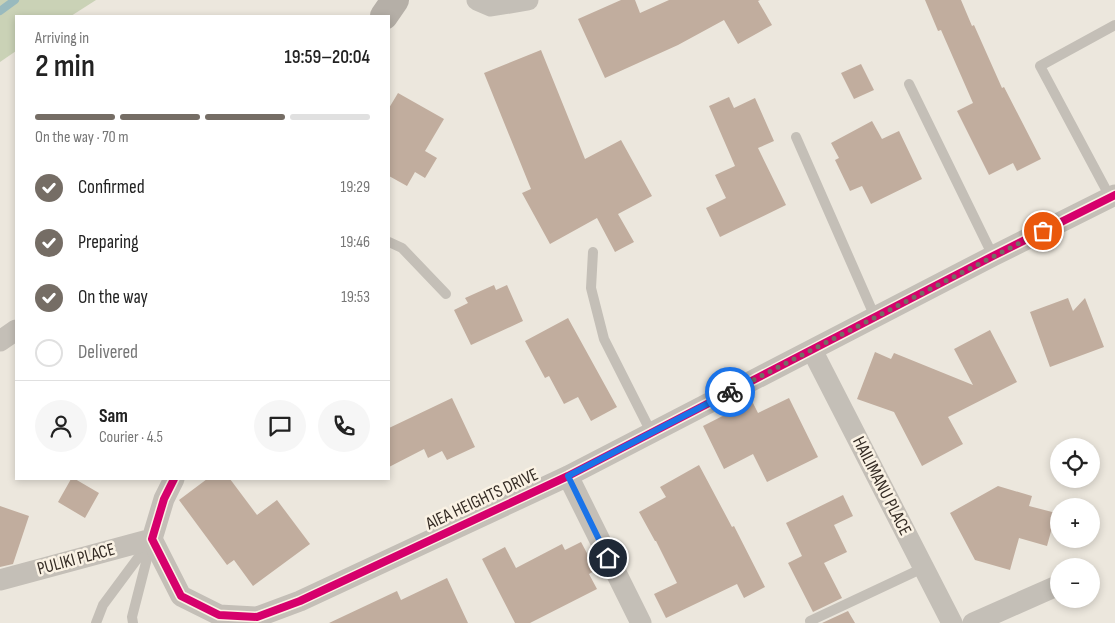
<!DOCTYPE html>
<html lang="en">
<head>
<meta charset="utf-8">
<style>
	:root { --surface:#fff; --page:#f6f6f6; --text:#222; --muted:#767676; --line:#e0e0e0; --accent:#756d65 }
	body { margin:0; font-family:"Sofia Sans Condensed",sans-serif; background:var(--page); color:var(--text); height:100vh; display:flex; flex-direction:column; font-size:19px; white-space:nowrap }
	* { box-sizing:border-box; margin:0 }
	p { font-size:16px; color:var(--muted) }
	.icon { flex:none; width:28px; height:28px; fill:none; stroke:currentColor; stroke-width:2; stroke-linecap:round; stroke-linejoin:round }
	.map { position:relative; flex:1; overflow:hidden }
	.side { position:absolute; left:15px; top:15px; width:375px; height:465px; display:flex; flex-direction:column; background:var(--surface); border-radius:0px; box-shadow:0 2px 8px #0003 }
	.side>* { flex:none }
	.controls { position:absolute; left:1050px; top:438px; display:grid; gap:10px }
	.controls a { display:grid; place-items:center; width:50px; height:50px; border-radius:50%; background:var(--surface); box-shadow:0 2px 8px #0003; font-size:25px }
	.pin { position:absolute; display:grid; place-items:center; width:42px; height:42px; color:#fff; margin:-21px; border:2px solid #fff; border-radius:50%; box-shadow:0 1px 5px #0007 }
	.courier { position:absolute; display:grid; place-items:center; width:50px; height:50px; margin:-25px; border:4px solid #1a73e8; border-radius:50%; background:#fff; color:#222; box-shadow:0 1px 6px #0007 }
	.headline em { font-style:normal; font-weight:600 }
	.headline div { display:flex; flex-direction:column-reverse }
	.headline { display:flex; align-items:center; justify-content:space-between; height:85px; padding:0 20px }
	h1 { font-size:32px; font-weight:600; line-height:38px }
	.bar { display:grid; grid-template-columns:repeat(4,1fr); gap:8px 5px; align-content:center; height:60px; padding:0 20px }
	.bar i { height:6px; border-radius:4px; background:var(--line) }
	.bar .current { background:var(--accent) }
	.bar p { grid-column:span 4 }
	.line { display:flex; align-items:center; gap:12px; padding:0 20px; border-top:1px solid var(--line) }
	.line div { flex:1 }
	.round { display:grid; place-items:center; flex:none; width:52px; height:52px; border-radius:26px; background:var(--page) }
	ol { padding:0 20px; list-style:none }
	li { display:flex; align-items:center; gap:15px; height:55px }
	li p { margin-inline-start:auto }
	li .icon { padding:5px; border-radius:50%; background:var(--accent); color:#fff; stroke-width:4 }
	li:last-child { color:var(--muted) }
	li i { width:28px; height:28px; border:2px solid var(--line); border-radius:50% }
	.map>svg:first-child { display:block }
</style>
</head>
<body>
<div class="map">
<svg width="1115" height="623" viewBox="0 0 1115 623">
	<rect width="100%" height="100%" fill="#ece7dd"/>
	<!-- green -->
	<path fill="#cad2b6" d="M0,0H96L71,16H16V51L0,62Z"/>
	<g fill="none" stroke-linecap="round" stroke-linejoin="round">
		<!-- stream -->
		<path stroke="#99babe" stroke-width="8" d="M0,11L15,0"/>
	</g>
	<!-- building -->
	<path fill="#c1ad9e" d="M621,0H635L640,13L669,0H760L758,1L772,25L738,44L724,20L678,45L605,78L578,19Z
		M925,0H961L972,26L974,25L1002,88L1004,87L1041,159L1017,171L1013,163L989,175L957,111L973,103L941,30L938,31Z
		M541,50L585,159L621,140L652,196L618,214L634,242L615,252L597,218L550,244L522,193L531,189L484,73Z
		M861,64L874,90L854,99L841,73Z
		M398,93L444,119L425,151L437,158L425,178L415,172L407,186L389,176V108Z
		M729,97L734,108L755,98L774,141L758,148L786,205L720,237L706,208L726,198L715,175L735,166L709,106Z
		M872,121L882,139L899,131L922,179L871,204L862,186L850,191L835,160L839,158L831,143Z
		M494,285L496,290L507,285L523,321L471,345L454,310L468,303L465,298Z
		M1068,298L1073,311L1085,298L1104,347L1050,367L1030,312Z
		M568,318L617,407L591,421L578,397L564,404L549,376L545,378L525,341Z
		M990,330L1017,382L948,417L963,444L922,466L894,412L857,399L875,352L891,359L894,353L973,385L954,349Z
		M452,398L475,447L447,460L442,451L428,458L424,449L389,467V428Z
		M789,398L818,457L767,482L753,454L724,469L703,426L752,401L758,413Z
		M699,465L732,527L734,526L765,587L744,598L737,584L666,618L654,594L677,583L656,541H655L639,512L666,497L660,487Z
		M71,479H75L99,493L85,518L58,502Z
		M207,479H230L257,515L277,500L310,544L253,586L234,560L227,565L179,500Z
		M998,486L1032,496L1029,506L1056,513L1047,546L1019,538L1010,570L975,560L950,513Z
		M843,495L853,516L834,525L847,552L824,563L842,598L813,612L788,563L802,556L786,523Z
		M0,506L29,516L13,564L0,567Z
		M581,542L596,570L589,574L597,589L530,623H515L482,559L505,547L516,568L562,544L565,550Z
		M447,578L468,623H329L397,591L401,600Z
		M848,611L855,623H822Z"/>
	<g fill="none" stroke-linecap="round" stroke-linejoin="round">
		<!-- lane -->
		<path stroke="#c4bfb7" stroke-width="10" d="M909,84L993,256
			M796,137L875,317
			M1110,197L1040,66L1115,25
			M389,242L402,248L446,294
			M593,252L591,288L604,339L651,432
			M810,621L923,568
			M96,623L103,605L152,539L132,617L133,623"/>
		<!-- street -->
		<path stroke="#c4bfb7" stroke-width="21" d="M477,0L491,6L528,0
			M0,341L16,330
			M812,350L952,623
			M568,476L641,623
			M174,479L164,499L152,539L181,596L219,615L257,617L300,601L568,476L993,256L1115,195
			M0,580L152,539
			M973,623L1059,585"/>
		<!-- secondary -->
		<path stroke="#b5afa7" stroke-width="28" d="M384,16L395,0"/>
		<defs>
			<path id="cycleway" d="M174,479L164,499L152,539L181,596L219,615L257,617L300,601L568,476L993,256L1115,195"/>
		</defs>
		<!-- cycleway casing -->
		<use href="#cycleway" stroke="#faf2e4" stroke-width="11"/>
		<!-- cycleway -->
		<use href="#cycleway" stroke="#d6006c" stroke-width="8"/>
	</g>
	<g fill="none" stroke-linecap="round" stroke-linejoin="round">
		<!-- done -->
		<path stroke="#756d65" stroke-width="5" stroke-dasharray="0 9" d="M730,392L1043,231"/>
		<!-- route -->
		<path stroke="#1a73e8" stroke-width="6" d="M608,558L568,476L730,392"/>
	</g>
	<g text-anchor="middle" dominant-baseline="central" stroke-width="5" stroke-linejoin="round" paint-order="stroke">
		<!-- street labels -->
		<g font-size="18" fill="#352c25" stroke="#faf2e4">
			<text transform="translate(882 486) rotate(63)">HAILIMANU PLACE</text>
			<text transform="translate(482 499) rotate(-25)">AIEA HEIGHTS DRIVE</text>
			<text transform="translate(76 559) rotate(-15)">PULIKI PLACE</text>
		</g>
	</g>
</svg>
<div class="controls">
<a><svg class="icon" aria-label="locate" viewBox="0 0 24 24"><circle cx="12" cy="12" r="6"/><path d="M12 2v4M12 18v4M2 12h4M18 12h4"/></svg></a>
<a>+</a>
<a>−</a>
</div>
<div class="pin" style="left:1043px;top:231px;background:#ea580c"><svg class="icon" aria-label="bag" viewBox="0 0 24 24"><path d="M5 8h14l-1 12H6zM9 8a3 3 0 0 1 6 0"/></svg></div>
<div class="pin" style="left:608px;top:558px;background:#1f2937"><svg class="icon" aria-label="home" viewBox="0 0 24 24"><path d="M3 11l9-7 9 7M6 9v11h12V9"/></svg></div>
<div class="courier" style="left:730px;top:392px"><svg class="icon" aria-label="bike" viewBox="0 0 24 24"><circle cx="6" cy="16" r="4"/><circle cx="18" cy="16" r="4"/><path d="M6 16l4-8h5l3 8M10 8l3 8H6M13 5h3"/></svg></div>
<section class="side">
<div class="headline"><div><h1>2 min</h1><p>Arriving in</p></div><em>19:59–20:04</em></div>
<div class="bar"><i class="current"></i><i class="current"></i><i class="current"></i><i></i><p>On the way · 70 m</p></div>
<ol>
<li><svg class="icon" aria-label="check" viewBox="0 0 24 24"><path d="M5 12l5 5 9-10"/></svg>Confirmed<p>19:29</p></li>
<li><svg class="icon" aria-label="check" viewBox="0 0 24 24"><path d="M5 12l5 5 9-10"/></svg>Preparing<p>19:46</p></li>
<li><svg class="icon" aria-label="check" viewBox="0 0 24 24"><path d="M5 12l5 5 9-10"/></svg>On the way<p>19:53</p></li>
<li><i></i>Delivered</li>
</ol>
<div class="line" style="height:90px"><a class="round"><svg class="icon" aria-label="person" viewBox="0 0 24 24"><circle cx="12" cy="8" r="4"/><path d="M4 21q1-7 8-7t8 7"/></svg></a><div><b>Sam</b><p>Courier · 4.5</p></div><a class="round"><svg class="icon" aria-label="chat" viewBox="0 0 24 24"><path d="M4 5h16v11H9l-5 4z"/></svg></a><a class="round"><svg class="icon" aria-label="phone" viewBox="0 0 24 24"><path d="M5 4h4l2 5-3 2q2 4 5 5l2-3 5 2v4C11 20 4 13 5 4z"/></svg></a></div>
</section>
</div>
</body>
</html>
